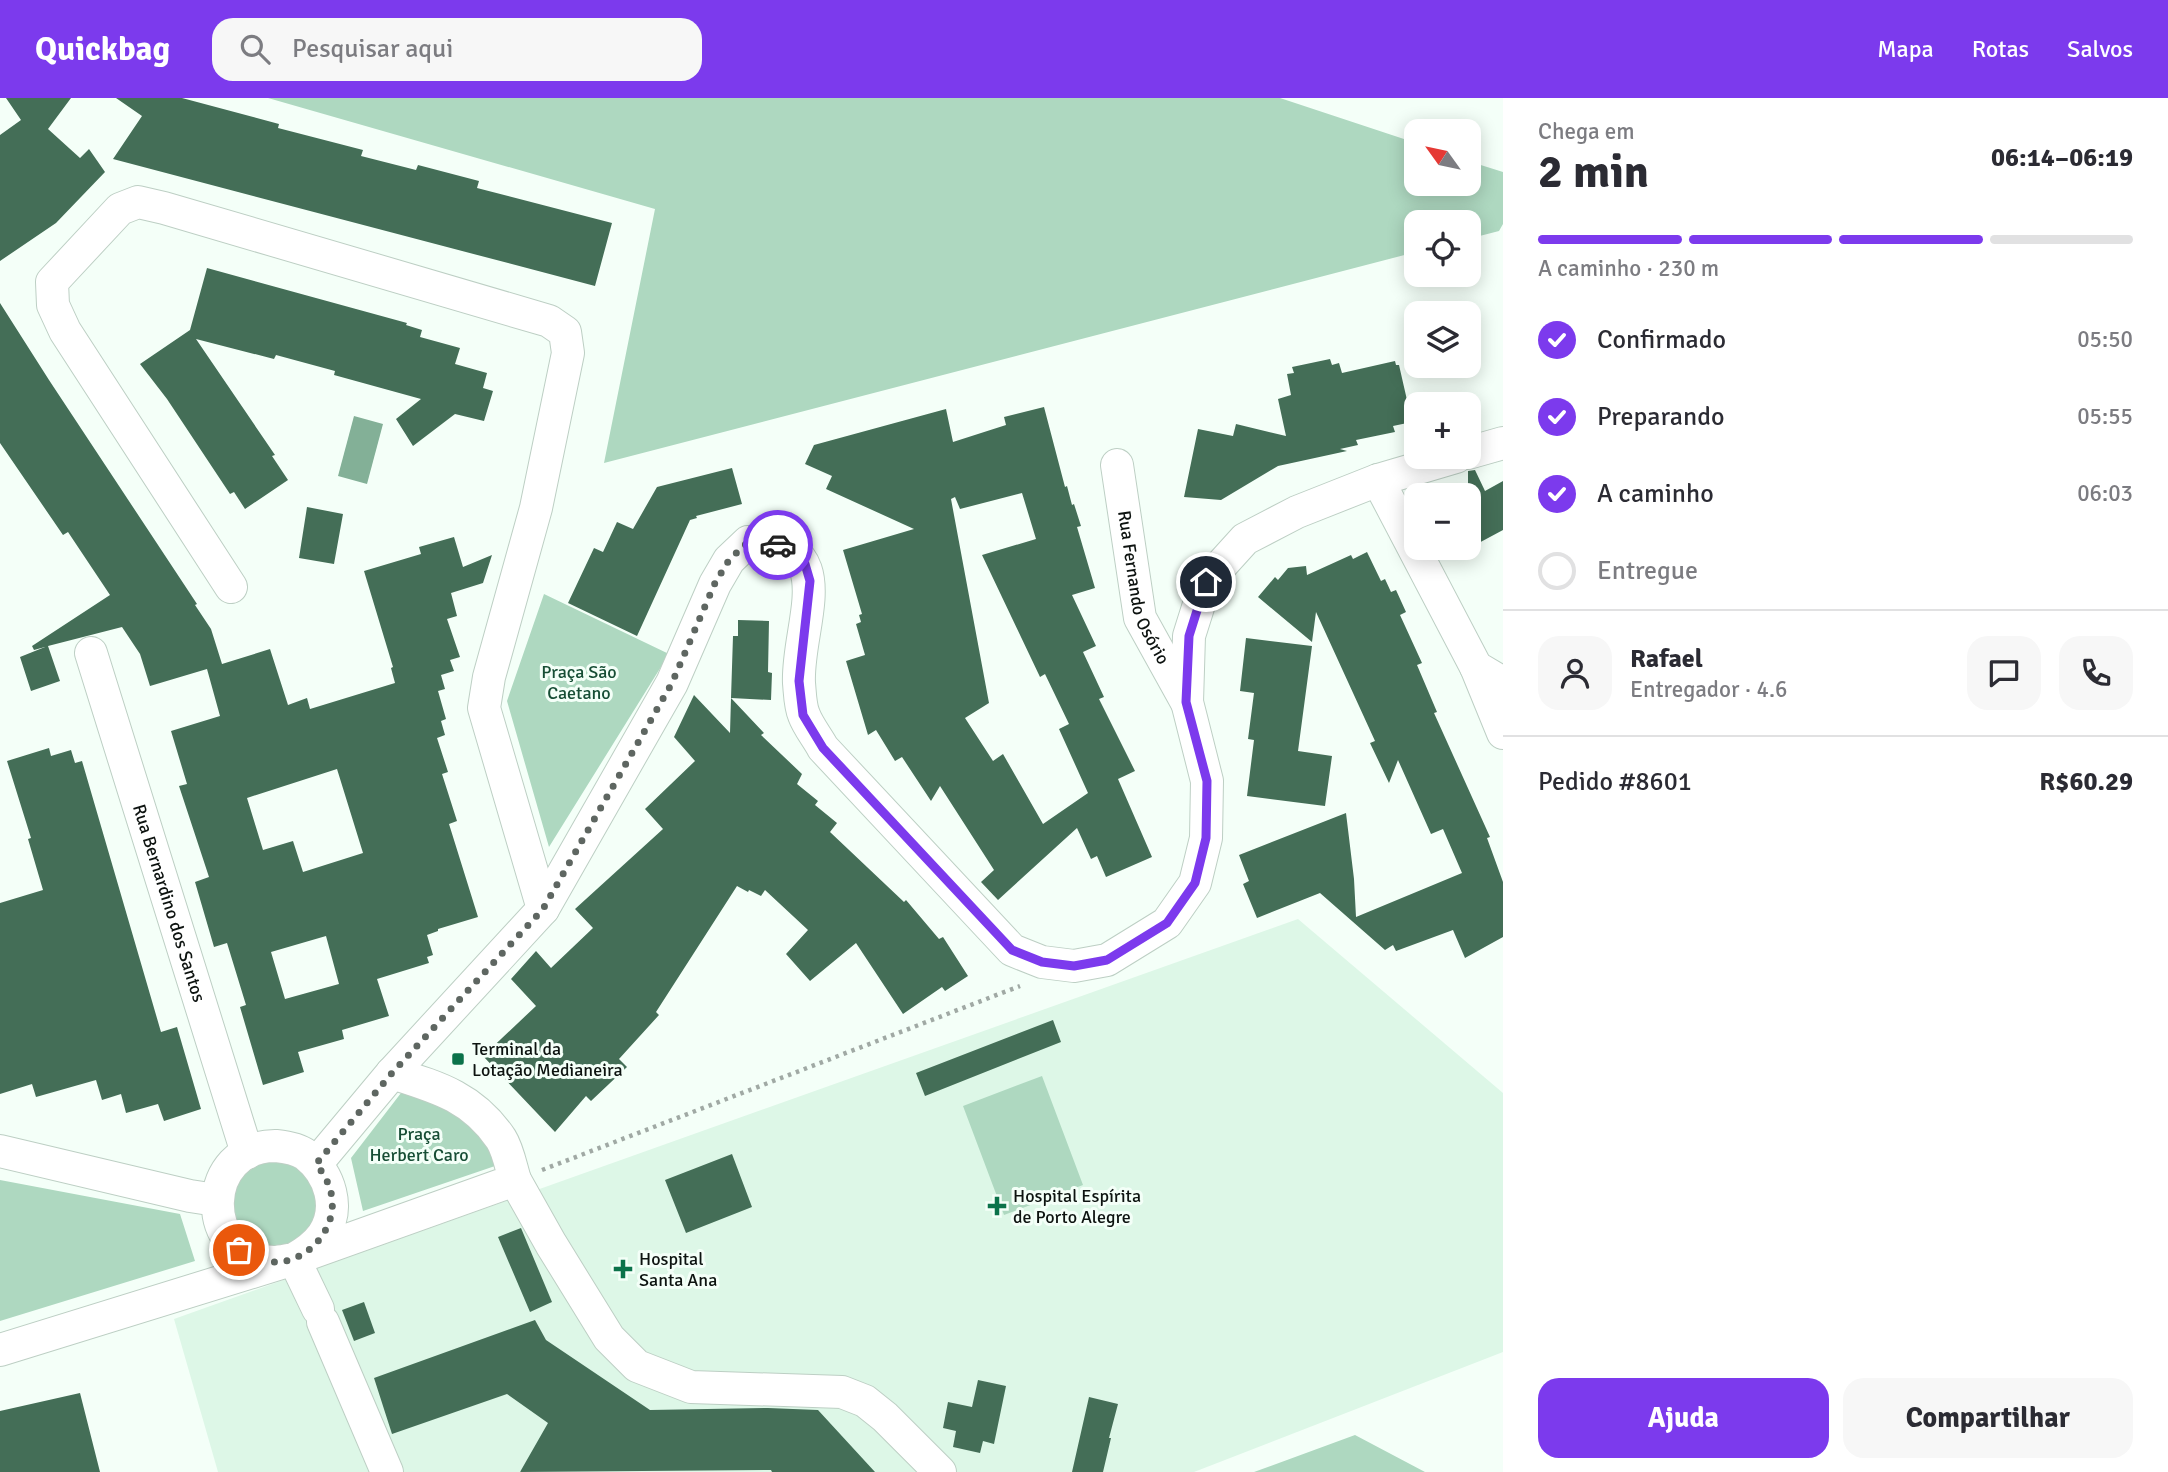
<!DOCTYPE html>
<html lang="pt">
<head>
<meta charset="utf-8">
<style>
	:root { --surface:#fff; --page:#f7f7f7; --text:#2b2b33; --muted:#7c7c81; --line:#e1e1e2; --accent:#7c3aed }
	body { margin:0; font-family:Signika,sans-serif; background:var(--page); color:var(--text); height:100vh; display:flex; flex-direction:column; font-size:26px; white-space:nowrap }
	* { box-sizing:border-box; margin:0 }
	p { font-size:23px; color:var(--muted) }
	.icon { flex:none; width:38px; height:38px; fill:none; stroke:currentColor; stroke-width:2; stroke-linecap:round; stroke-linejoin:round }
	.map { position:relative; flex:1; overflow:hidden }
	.drawer { display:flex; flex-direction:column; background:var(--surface); width:665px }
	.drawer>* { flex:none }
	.needle { width:46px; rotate:303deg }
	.controls { position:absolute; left:1404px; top:21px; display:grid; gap:14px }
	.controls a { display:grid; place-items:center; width:77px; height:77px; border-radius:14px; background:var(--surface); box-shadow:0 4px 18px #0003; font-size:35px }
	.pin { position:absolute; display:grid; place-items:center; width:60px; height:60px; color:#fff; margin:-30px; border:4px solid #fff; border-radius:50%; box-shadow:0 2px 7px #0007 }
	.courier { position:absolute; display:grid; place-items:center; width:70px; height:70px; margin:-35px; border:5px solid #7c3aed; border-radius:50%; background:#fff; color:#222; box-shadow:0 2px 9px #0007 }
	.summary em { font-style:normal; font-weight:700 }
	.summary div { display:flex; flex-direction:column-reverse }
	.summary { display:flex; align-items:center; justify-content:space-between; height:119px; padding:0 35px }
	h1 { font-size:46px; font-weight:700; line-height:52px }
	.bar { display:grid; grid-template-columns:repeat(4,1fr); gap:10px 7px; align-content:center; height:84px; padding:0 35px }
	.bar i { height:9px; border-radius:5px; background:var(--line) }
	.bar .current { background:var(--accent) }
	.bar p { grid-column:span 4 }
	.line { display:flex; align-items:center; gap:18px; padding:0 35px; border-top:2px solid var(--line) }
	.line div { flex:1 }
	.round { display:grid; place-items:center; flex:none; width:74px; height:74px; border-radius:21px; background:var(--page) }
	ol { padding:0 35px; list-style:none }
	li { display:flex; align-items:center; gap:21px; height:77px }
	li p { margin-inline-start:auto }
	li .icon { padding:7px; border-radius:50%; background:var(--accent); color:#fff; stroke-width:4 }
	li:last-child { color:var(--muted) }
	li i { width:38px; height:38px; border:4px solid var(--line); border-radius:50% }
	.button { display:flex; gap:14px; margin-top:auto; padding:14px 35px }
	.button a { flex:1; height:80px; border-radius:21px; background:var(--accent); color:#fff; font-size:28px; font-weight:700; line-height:80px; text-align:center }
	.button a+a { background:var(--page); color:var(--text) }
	header { display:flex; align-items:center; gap:42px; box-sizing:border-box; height:98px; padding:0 35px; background:var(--accent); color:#fff }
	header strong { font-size:33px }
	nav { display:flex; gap:38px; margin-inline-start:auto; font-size:24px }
	.search { width:490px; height:63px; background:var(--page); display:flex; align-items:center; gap:18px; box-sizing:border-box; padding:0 24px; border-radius:21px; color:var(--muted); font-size:26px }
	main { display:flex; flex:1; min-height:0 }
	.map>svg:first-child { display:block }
</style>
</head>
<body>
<header>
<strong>Quickbag</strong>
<div class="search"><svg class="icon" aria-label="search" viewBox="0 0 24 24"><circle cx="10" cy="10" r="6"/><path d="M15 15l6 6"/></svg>Pesquisar aqui</div>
<nav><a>Mapa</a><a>Rotas</a><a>Salvos</a></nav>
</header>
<main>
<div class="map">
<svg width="1503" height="1374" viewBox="0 0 1503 1374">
	<rect width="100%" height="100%" fill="#f4fff8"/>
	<!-- built -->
	<path fill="#ddf7e7" d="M1298,821L1503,995V1254L1194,1374H218L174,1221Z"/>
	<!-- green -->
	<path fill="#aed8c0" d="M268,0H1280L1416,45V86H1468V63L1503,74V126L1499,133L1468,141V124H1416V154L604,365L655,111Z
		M544,496L669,556L549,749L507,603Z
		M1042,978L1083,1087L1004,1117L963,1008Z
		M401,995L431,999L458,1015L485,1041L495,1068L363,1113L351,1060Z
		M281,1060L308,1074L320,1102L313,1131L289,1150H259L235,1132L231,1088L252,1065Z
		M0,1082L180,1116L195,1163L0,1223Z
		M1355,1337L1425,1374H1254Z"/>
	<!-- water -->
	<path fill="#83b097" d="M354,318L383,326L367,386L338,378Z"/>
	<!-- building -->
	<path fill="#446e57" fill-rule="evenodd" d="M6,0H71L48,31L80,60L89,51L105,74L56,125L0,163V37L21,22Z
		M116,0H182L279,26L278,30L363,52L361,58L416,72L418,67L479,83L477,90L612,125L595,188L113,61L142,18Z
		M207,170L407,225L406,227L422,232L420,239L460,250L455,266L487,275L483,290L493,293L484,323L455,316L413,348L396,321L421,301L334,277L335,273L276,257L274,261L196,241L275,357L272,358L288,382L245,411L234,394L230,396L167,301L140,266L190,232Z
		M0,205L49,282L197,506L195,507L211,531L222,566L270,551L288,607L307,600L310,611L395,585L391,570L393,569L364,473L421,456L419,449L454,439L463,469L492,457L483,485L451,495L457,518L447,521L460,559L450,562L454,573L441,577L445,591L438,593L446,621L441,623L445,637L437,640L448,674L442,676L457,723L449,726L478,819L438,831V833L427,837L433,857L427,859L429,865L377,881L389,918L342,932L344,941L298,954L304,974L263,987L240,909L246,907L227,845L214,849L195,784L209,779L179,688L187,686L171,633L220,618L207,571L150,588L140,556L122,529L48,548L60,583L31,593L20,559L45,549L34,552L32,548L110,497L68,434L63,437L0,345ZM337,671L363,755L303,774L293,743L263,752L247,700ZM326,838L339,886L285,901L271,854Z
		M1330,261L1332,267L1339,265L1342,275L1395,263L1396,267H1399L1412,324L1393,328L1395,334L1356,342L1358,347L1340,351L1347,353L1278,368L1221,402L1184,399L1198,331L1233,338L1236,326L1286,338L1278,301L1291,297L1287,276L1294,275L1292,269Z
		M1044,309L1065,389L1067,388L1072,407L1074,406L1081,428L1077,429L1095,490L1072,497L1096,548L1083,554L1104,599L1099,601L1135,673L1118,681L1152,759L1106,779L1097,758L1091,761L1077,730L998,802L981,784L994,772L940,688L931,703L902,659L895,663L876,632L868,637L846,563L865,557L856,526L861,524L859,517L862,516L843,452L914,431L826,391L832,378L805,366L814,347L946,311L953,344L1006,327L1004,319ZM1022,395L1036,441L982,457L1040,579L1045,576L1069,626L1059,631L1088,695L1043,726L1003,656L993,663L965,620L989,605L951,401L955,399L960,411Z
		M732,370L742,406L696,418L697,420L690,422L637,538L568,505L594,450L603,454L617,424L633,431L657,389Z
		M1475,372L1485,393L1503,383V432L1475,447L1468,432V373Z
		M307,409L343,416L334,466L299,460Z
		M1367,454L1381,483L1385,481L1391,494L1396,492L1406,514L1400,517L1422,565L1417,567L1437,614L1434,615L1490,739L1487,740L1503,784V839L1465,860L1453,832L1396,853L1393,847L1385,852L1320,795L1257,820L1243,786L1249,783L1239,757L1346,715L1354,781L1356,819L1462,775L1443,731L1431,736L1398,662L1389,685L1370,645L1375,643L1316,514L1312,544L1258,499L1275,479L1278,482L1288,470L1306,468L1307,477L1351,457L1353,461Z
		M738,522L769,523L768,574L772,575L771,602L731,600L733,538H738Z
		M1246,540L1312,548L1298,653L1332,658L1325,708L1247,698L1254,642L1248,641L1254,595L1240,593Z
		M694,597L730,635L731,600L764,635L761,637L802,676L797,686L818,703L815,707L837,725L830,734L904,804L906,802L939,841L943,839L968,878L945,893L942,889L903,916L856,845L810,883L786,856L808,832L765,792L761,798L749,792L748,794L737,788L656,914L659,917L619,961L627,969L591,1003L586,998L555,1034L483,958L536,908L511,881L536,853L551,870L593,830L575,811L663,731L645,711L695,663L674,639Z
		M49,650L51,658L71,652L75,665L82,663L161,934L177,929L201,1011L164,1023L158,1006L126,1015L121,996L102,1002L96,982L36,999L32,986L0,996V805L43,792L28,741L31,740L7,663Z
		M1053,922L1061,944L925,998L916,975Z
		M732,1056L752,1109L686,1135L665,1082Z
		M521,1130L552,1204L530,1214L498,1139Z
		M364,1204L375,1235L354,1243L342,1212Z
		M535,1222L546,1242L650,1312L768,1310L818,1312L875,1374H772L771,1372L520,1374L548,1325L507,1296L392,1336L374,1280Z
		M978,1282L1006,1288L994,1346L983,1343L980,1355L953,1349L956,1333L943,1330L948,1304L972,1309Z
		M80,1295L100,1374H0V1313Z
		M1089,1299L1118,1306L1109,1340H1111L1103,1374H1072Z"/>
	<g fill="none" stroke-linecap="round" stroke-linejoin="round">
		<defs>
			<g id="minor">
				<path d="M1468,355L1503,345"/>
				<path id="s1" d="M1117,367L1140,520L1186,603"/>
				<path d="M1378,382L1476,569L1503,585"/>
				<path d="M231,489L65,233L53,207L52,184L120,111L138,104L164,110L549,223L565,234L568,255L536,410L489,579L484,610L543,811"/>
				<path id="s2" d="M91,555L247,1055"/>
				<path d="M1476,569L1503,635"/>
				<path d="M0,1053L190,1098L216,1102"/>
				<path d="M316,1066L392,975L543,811L672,585L715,486L729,462L748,444C845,441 796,528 799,585C800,595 800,608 804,617C808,628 817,639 823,650L1012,852L1042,864L1074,868L1107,862L1167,825L1195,785L1206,740L1207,683L1187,604L1189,538L1206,484L1245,441L1297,414L1378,382L1456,359"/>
				<path d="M515,1082L551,1146L609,1240L637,1268L691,1289L842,1294L865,1303L885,1319L940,1374"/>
				<path d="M294,1161L318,1211"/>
				<path d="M323,1224L387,1374"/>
				<path d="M0,1252L294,1161C305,1155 315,1148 323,1137C341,1110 330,1076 306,1057C298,1051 286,1049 276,1048C201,1047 197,1160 273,1164C280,1164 287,1162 294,1161L515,1082C511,1069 508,1052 501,1041C473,999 437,989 392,975"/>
			</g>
		</defs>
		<!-- minor casing -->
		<use href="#minor" stroke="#bdcfc4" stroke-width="34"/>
		<!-- path -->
		<path stroke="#a0a9a4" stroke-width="4.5" stroke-dasharray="3.5 5" stroke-linecap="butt" d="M542,1072L1020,888"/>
		<!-- minor -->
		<use href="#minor" stroke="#fff" stroke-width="32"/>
	</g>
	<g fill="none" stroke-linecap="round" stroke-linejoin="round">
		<!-- done -->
		<path stroke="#5e6661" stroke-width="7" stroke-dasharray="0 12.6" d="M239,1152C250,1158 261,1164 274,1164C307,1165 336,1132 332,1100C330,1086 324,1076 316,1066L392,975L543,811L672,585L715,485L729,462L748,444H769L778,447"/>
		<!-- route -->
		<path stroke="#7c3aed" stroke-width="9" d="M778,447L789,451L805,466L810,483L799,583L803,617L823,650L1012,852L1042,864L1074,868L1107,862L1167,825L1195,785L1206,740L1207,683L1186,604L1189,538L1206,484"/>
	</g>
	<!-- markers -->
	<g fill="#0b724a" stroke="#f4fff8" stroke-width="2.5">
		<rect x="451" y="954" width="14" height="14" rx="3.5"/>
		<path d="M993.5 1097.5h7v7h7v7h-7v7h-7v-7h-7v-7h7z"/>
		<path d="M619.5 1160.5h7v7h7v7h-7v7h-7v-7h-7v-7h7z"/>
	</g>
	<g text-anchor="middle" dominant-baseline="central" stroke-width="6" stroke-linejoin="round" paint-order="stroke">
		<!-- street labels -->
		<g font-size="18" fill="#0d1310" stroke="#f4fff8">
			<text stroke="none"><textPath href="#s1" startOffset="126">Rua Fernando Osório</textPath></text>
			<text stroke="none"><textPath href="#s2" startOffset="262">Rua Bernardino dos Santos</textPath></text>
		</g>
		<!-- park labels -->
		<g font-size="18" fill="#174e35" stroke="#f4fff8">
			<text x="579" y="574">Praça São<tspan x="579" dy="21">Caetano</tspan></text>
			<text x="419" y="1036">Praça<tspan x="419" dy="21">Herbert Caro</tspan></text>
		</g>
		<!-- poi labels -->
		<g font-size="18" fill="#0d1310" stroke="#f4fff8" text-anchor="start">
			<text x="472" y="951">Terminal da<tspan x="472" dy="21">Lotação Medianeira</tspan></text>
			<text x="1013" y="1098">Hospital Espírita<tspan x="1013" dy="21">de Porto Alegre</tspan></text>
			<text x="639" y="1161">Hospital<tspan x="639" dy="21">Santa Ana</tspan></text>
		</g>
	</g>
</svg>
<div class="controls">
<a><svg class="needle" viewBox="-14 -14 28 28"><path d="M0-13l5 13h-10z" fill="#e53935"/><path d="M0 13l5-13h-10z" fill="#7c7c81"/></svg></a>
<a><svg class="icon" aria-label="locate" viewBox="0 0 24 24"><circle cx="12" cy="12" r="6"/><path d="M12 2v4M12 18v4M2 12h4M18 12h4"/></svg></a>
<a><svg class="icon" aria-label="layers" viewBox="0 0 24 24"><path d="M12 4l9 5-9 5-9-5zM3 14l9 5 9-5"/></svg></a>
<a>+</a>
<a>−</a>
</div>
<div class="pin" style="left:239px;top:1152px;background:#ea580c"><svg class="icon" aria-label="bag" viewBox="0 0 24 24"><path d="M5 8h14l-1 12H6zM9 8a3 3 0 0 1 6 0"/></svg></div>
<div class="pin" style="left:1206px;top:484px;background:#1f2937"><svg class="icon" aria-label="home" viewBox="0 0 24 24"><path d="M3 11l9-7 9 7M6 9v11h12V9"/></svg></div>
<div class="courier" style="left:778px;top:447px"><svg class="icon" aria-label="car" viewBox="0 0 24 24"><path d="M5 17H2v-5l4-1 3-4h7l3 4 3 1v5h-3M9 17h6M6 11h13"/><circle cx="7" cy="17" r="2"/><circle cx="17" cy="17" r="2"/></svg></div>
</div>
<section class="drawer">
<div class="summary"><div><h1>2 min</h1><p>Chega em</p></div><em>06:14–06:19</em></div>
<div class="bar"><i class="current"></i><i class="current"></i><i class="current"></i><i></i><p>A caminho · 230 m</p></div>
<ol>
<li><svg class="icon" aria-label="check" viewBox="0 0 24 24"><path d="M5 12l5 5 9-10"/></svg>Confirmado<p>05:50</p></li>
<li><svg class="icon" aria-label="check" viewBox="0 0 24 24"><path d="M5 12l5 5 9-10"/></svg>Preparando<p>05:55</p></li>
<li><svg class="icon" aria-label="check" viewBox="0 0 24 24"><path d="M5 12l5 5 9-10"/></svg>A caminho<p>06:03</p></li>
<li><i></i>Entregue</li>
</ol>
<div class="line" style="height:126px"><a class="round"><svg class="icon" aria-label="person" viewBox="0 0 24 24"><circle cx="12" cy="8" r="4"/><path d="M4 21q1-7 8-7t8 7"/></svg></a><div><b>Rafael</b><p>Entregador · 4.6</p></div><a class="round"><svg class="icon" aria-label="chat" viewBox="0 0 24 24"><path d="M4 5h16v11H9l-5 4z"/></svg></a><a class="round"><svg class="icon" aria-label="phone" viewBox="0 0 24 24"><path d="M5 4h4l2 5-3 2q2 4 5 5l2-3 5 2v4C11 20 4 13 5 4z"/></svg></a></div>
<div class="line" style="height:91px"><div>Pedido #8601</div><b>R$60.29</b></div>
<div class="button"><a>Ajuda</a><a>Compartilhar</a></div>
</section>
</main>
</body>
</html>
